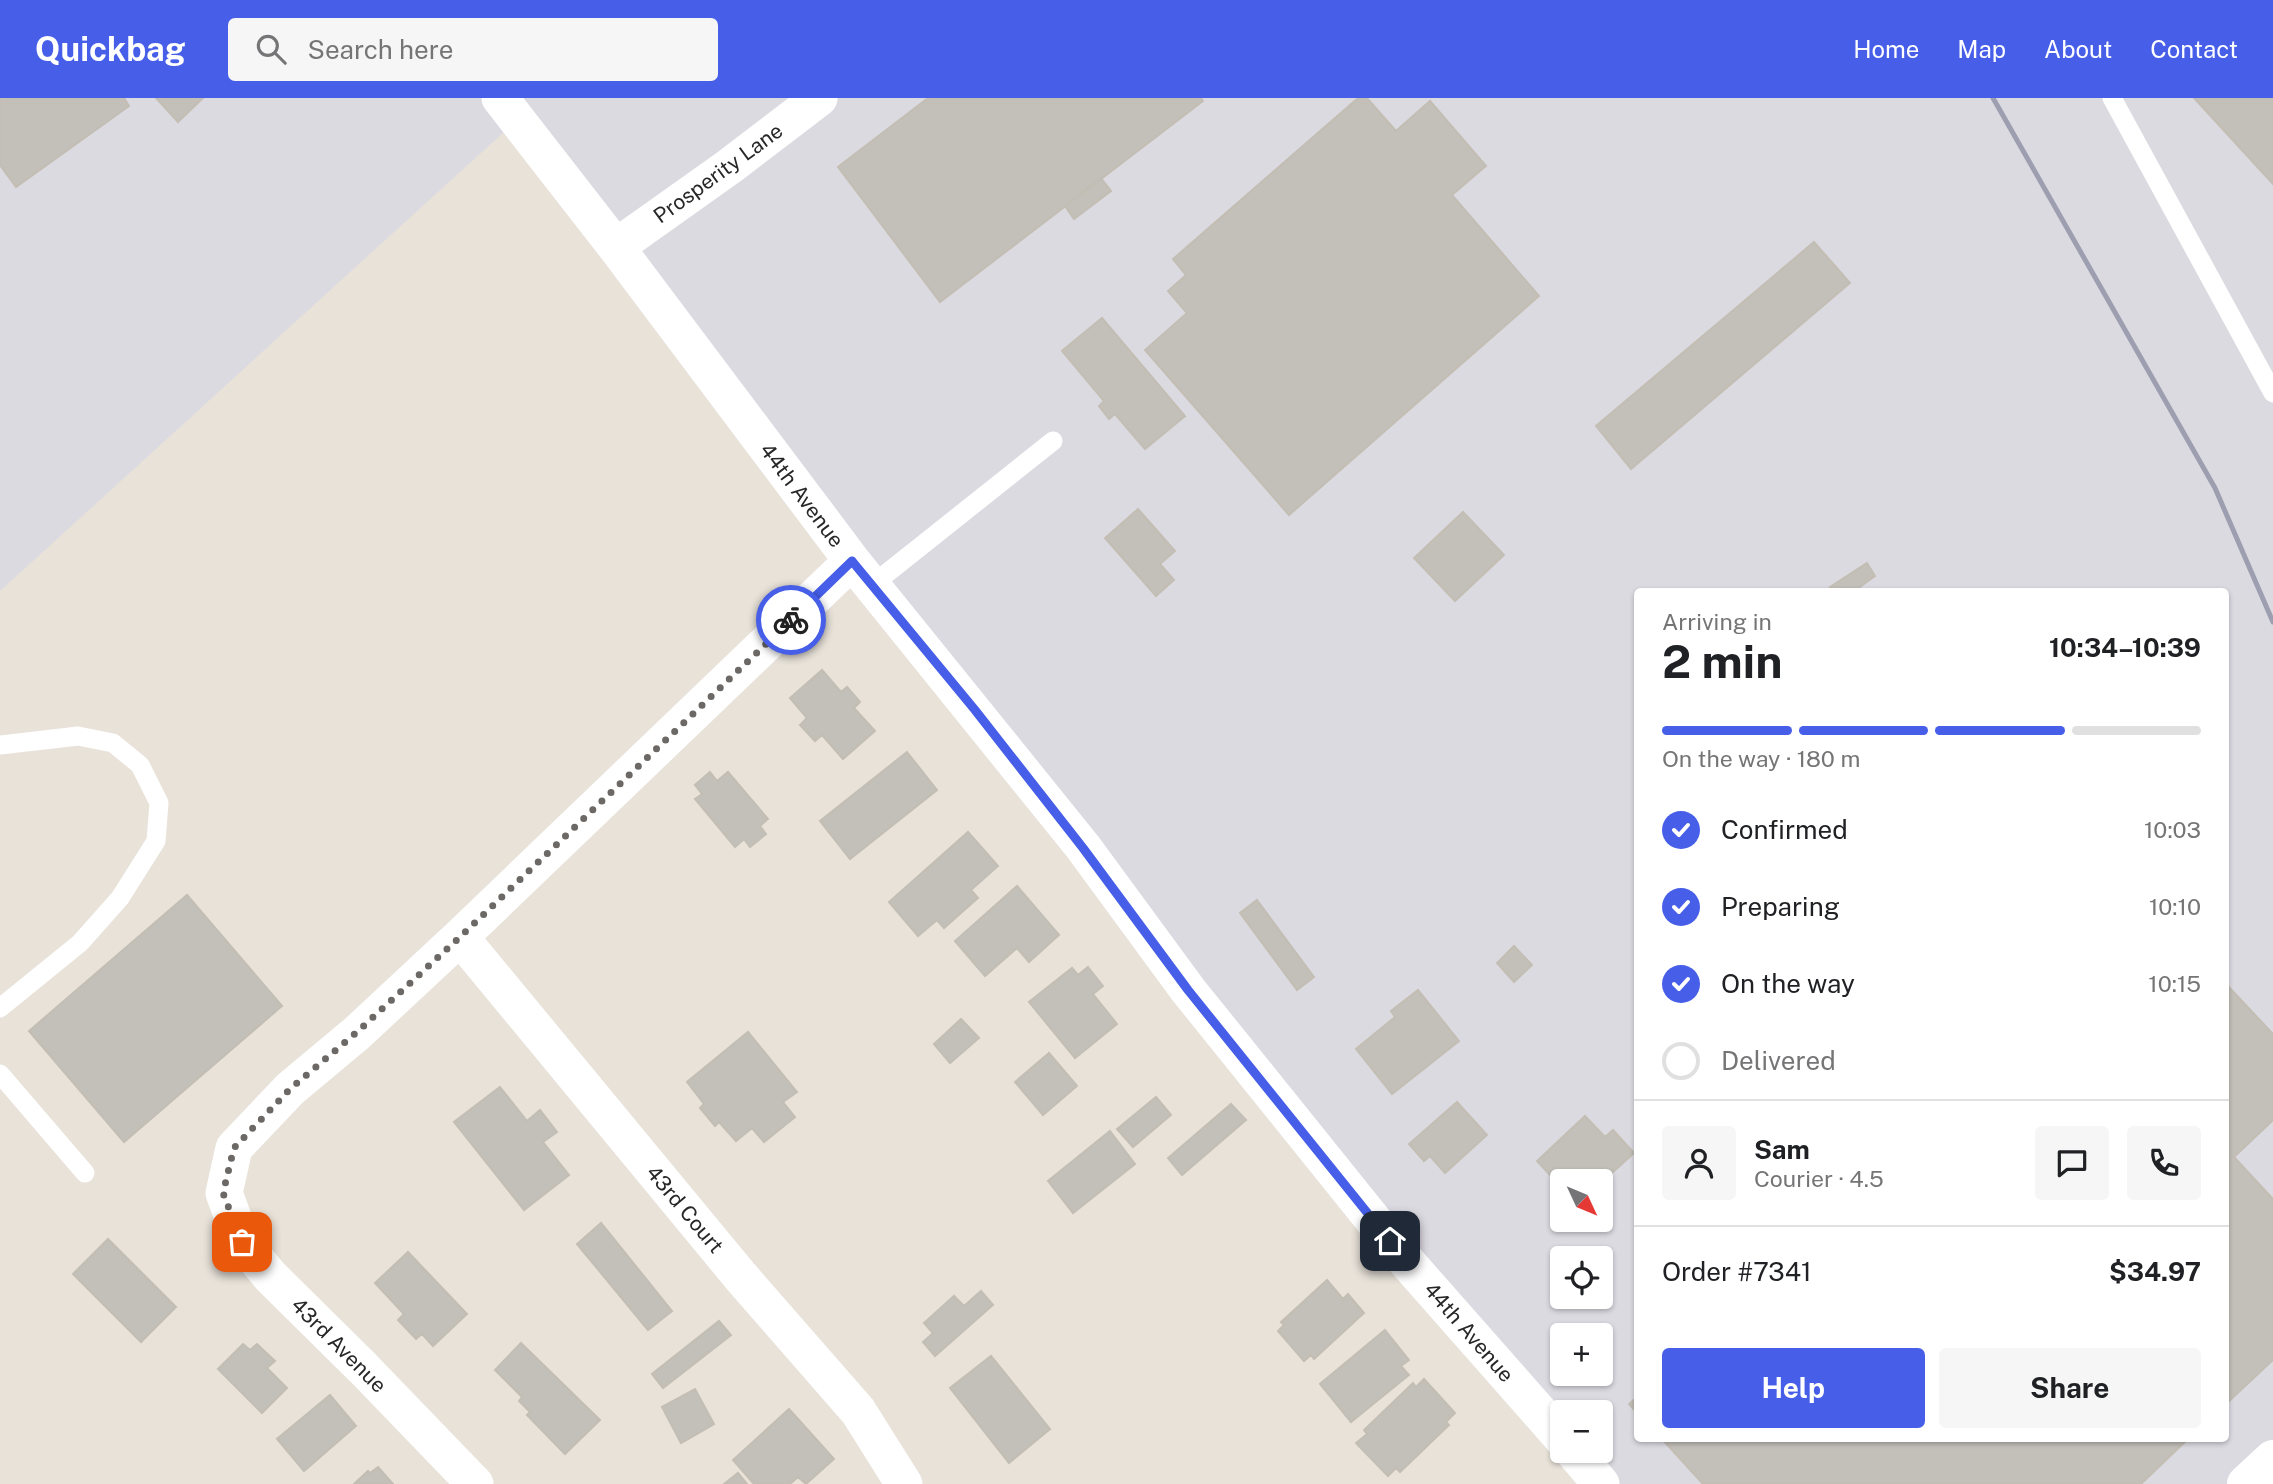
<!DOCTYPE html>
<html lang="en">
<head>
<meta charset="utf-8">
<style>
	:root { --surface:#fff; --page:#f6f6f6; --text:#202124; --muted:#757577; --line:#e0e0e0; --accent:#465ee8 }
	body { margin:0; font-family:"Public Sans",sans-serif; background:var(--page); color:var(--text); height:100vh; display:flex; flex-direction:column; font-size:26px; white-space:nowrap }
	* { box-sizing:border-box; margin:0 }
	p { font-size:23px; color:var(--muted) }
	.icon { flex:none; width:38px; height:38px; fill:none; stroke:currentColor; stroke-width:2; stroke-linecap:round; stroke-linejoin:round }
	.map { position:relative; flex:1; overflow:hidden }
	.panel { position:absolute; left:1634px; top:490px; width:595px; height:854px; display:flex; flex-direction:column; background:var(--surface); border-radius:7px; box-shadow:0 2px 5px #0004 }
	.panel>* { flex:none }
	.needle { width:46px; rotate:134deg }
	.tools { position:absolute; left:1550px; top:1071px; display:grid; gap:14px }
	.tools a { display:grid; place-items:center; width:63px; height:63px; border-radius:7px; background:var(--surface); box-shadow:0 2px 5px #0004; font-size:35px }
	.pin { position:absolute; display:grid; place-items:center; width:60px; height:60px; color:#fff; margin:-30px; border-radius:14px; box-shadow:0 4px 10px #0006 }
	.courier { position:absolute; display:grid; place-items:center; width:70px; height:70px; margin:-35px; border:5px solid #465ee8; border-radius:50%; background:#fff; color:#222; box-shadow:0 2px 9px #0007 }
	.headline em { font-style:normal; font-weight:700 }
	.headline div { display:flex; flex-direction:column-reverse }
	.headline { display:flex; align-items:center; justify-content:space-between; height:119px; padding:0 28px }
	h1 { font-size:46px; font-weight:700; line-height:52px }
	.bar { display:grid; grid-template-columns:repeat(4,1fr); gap:10px 7px; align-content:center; height:84px; padding:0 28px }
	.bar i { height:9px; border-radius:5px; background:var(--line) }
	.bar .current { background:var(--accent) }
	.bar p { grid-column:span 4 }
	.line { display:flex; align-items:center; gap:18px; padding:0 28px; border-top:2px solid var(--line) }
	.line div { flex:1 }
	.round { display:grid; place-items:center; flex:none; width:74px; height:74px; border-radius:7px; background:var(--page) }
	ol { padding:0 28px; list-style:none }
	li { display:flex; align-items:center; gap:21px; height:77px }
	li p { margin-inline-start:auto }
	li .icon { padding:7px; border-radius:50%; background:var(--accent); color:#fff; stroke-width:4 }
	li:last-child { color:var(--muted) }
	li i { width:38px; height:38px; border:4px solid var(--line); border-radius:50% }
	.primary-button { display:flex; gap:14px; margin-top:auto; padding:14px 28px }
	.primary-button a { flex:1; height:80px; border-radius:7px; background:var(--accent); color:#fff; font-size:28px; font-weight:700; line-height:80px; text-align:center }
	.primary-button a+a { background:var(--page); color:var(--text) }
	header { display:flex; align-items:center; gap:42px; box-sizing:border-box; height:98px; padding:0 35px; background:var(--accent); color:#fff }
	header strong { font-size:33px }
	nav { display:flex; gap:38px; margin-inline-start:auto; font-size:24px }
	.search { width:490px; height:63px; background:var(--page); display:flex; align-items:center; gap:18px; box-sizing:border-box; padding:0 24px; border-radius:7px; color:var(--muted); font-size:26px }
	.map>svg:first-child { display:block }
</style>
</head>
<body>
<header>
<strong>Quickbag</strong>
<div class="search"><svg class="icon" aria-label="search" viewBox="0 0 24 24"><circle cx="10" cy="10" r="6"/><path d="M15 15l6 6"/></svg>Search here</div>
<nav><a>Home</a><a>Map</a><a>About</a><a>Contact</a></nav>
</header>
<div class="map">
<svg width="2273" height="1386" viewBox="0 0 2273 1386">
	<rect width="100%" height="100%" fill="#e8e2d9"/>
	<!-- industrial -->
	<path fill="#dcdae1" fill-rule="evenodd" d="M0,0H2273V1386H1604L1577,1353H1601V1314H1563V1335L517,22L0,493ZM1638,494H2226V1340H1638ZM1563,1083H1601V1122H1563ZM1563,1160H1601V1199H1563ZM1563,1237H1601V1276H1563Z"/>
	<!-- building -->
	<path fill="#c3bfb9" stroke="#c3beb4" stroke-width="2" d="M0,0H124L129,8L16,89L0,67Z
		M156,0H203L178,24Z
		M928,0H1201L1203,3L940,204L838,69Z
		M1358,0H1367L1396,33L1430,3L1486,68L1452,97L1539,198L1289,417L1145,252L1187,215L1168,193L1186,177L1173,161Z
		M2194,0H2273V86Z
		M1101,80L1111,93L1074,121L1065,108Z
		M1814,144L1850,185L1631,371L1596,328Z
		M1102,220L1185,318L1145,351L1115,316L1109,321L1099,308L1104,303L1062,253Z
		M1138,411L1175,453L1160,466L1174,482L1156,498L1105,440Z
		M1463,414L1504,457L1455,503L1414,460Z
		M1867,465L1875,478L1853,494H1833L1830,489Z
		M822,572L841,594L847,589L860,604L854,610L875,633L843,661L822,637L815,643L800,627L807,620L790,600Z
		M907,654L937,692L850,761L820,723Z
		M710,674L717,683L728,674L768,721L760,728L766,736L750,749L744,741L735,749L695,701L702,696L695,687Z
		M968,734L998,768L971,792L978,800L944,830L937,822L918,838L889,804Z
		M1017,788L1059,837L1029,864L1017,850L985,878L955,843Z
		M187,797L282,908L124,1044L29,933Z
		M1257,802L1314,879L1297,892L1240,815Z
		M1514,848L1532,867L1514,884L1497,865Z
		M1088,869L1103,888L1093,896L1117,926L1075,960L1029,904L1072,870L1078,877Z
		M2226,886L2273,936V1022L2234,1059L2273,1101V1262L2226,1306Z
		M1418,892L1459,943L1392,996L1356,951L1395,919L1391,913Z
		M961,921L979,940L950,965L934,946Z
		M748,934L797,994L783,1004L795,1019L764,1044L752,1030L736,1043L719,1024L715,1028L700,1010L704,1006L687,984Z
		M1049,955L1077,988L1043,1017L1015,984Z
		M500,989L527,1023L540,1012L557,1034L543,1044L569,1077L524,1112L454,1024Z
		M1156,999L1171,1017L1133,1049L1117,1031Z
		M1457,1004L1487,1037L1445,1075L1430,1058L1424,1063L1409,1046Z
		M1231,1006L1246,1022L1182,1077L1168,1060Z
		M1585,1018L1605,1039L1613,1032L1634,1055L1601,1085V1083H1563V1091L1537,1063Z
		M1110,1033L1135,1066L1073,1115L1048,1083Z
		M601,1125L672,1213L648,1232L577,1146Z
		M108,1141L176,1209L141,1244L73,1176Z
		M408,1154L467,1216L433,1248L422,1236L416,1241L398,1222L404,1216L375,1185Z
		M1327,1182L1343,1201L1348,1196L1364,1215L1314,1261L1311,1257L1304,1263L1278,1233L1284,1227L1281,1224Z
		M981,1193L993,1207L935,1258L923,1244L933,1235L924,1225L954,1198L964,1208Z
		M719,1223L731,1237L663,1290L652,1276Z
		M1385,1232L1409,1262L1401,1268L1409,1277L1351,1324L1320,1286Z
		M521,1245L600,1322L565,1356L527,1317L530,1314L519,1303L522,1299L495,1272Z
		M243,1246L250,1252L257,1246L275,1263L267,1270L287,1290L262,1315L218,1271Z
		M991,1258L1050,1331L1009,1365L950,1290Z
		M1424,1281L1455,1315L1446,1324L1449,1327L1400,1374L1396,1370L1388,1378L1356,1345L1367,1336L1364,1332L1413,1285L1416,1289Z
		M695,1291L714,1326L681,1345L662,1309Z
		M330,1297L356,1328L304,1373L277,1341Z
		M1638,1298V1316L1629,1306Z
		M789,1311L834,1361L806,1386L798,1379L790,1386H754L733,1362Z
		M1661,1340H2189L2141,1386H1703Z
		M378,1369L393,1386H354L368,1373L370,1375Z
		M738,1375L747,1386H724Z"/>
	<g fill="none" stroke-linecap="round" stroke-linejoin="round">
		<!-- lane -->
		<path stroke="#fff" stroke-width="19" d="M2112,0L2273,295
			M872,487L1053,343
			M0,647L78,638L113,645L140,667L159,705L156,743L120,800L80,845L0,910
			M0,976L85,1075"/>
		<!-- street -->
		<path stroke="#fff" stroke-width="37" d="M500,0L616,149L852,463L1083,749L1188,892L1407,1164L1563,1341
			M616,149L730,68L819,0
			M460,839L741,1179L858,1313L904,1386
			M1573,1353L1601,1386
			M475,1386L364,1271L270,1178L242,1144L224,1095L234,1050L290,991L357,935L460,839L852,463"/>
		<!-- secondary -->
		<path stroke="#fff" stroke-width="38" d="M2246,1386L2273,1361"/>
		<!-- rail -->
		<path stroke="#9d9fb0" stroke-width="5" d="M1993,0L2215,390L2273,524"/>
	</g>
	<g fill="none" stroke-linecap="round" stroke-linejoin="round">
		<!-- done -->
		<path stroke="#6b6865" stroke-width="7" stroke-dasharray="0 12.6" d="M242,1144L223,1095L234,1050L290,991L357,934L460,839L791,522"/>
		<!-- route -->
		<path stroke="#465ee8" stroke-width="9" d="M791,522L852,463L975,612L1083,750L1188,892L1390,1143"/>
	</g>
	<g text-anchor="middle" dominant-baseline="central" stroke-width="5" stroke-linejoin="round" paint-order="stroke">
		<!-- street labels -->
		<g font-size="21" fill="#272727" stroke="#fff">
			<text transform="translate(718 75) rotate(-36)">Prosperity Lane</text>
			<text transform="translate(802 397) rotate(53)">44th Avenue</text>
			<text transform="translate(685 1111) rotate(50)">43rd Court</text>
			<text transform="translate(1469 1234) rotate(49)">44th Avenue</text>
			<text transform="translate(339 1247) rotate(45)">43rd Avenue</text>
		</g>
	</g>
</svg>
<div class="tools">
<a><svg class="needle" viewBox="-14 -14 28 28"><path d="M0-13l5 13h-10z" fill="#e53935"/><path d="M0 13l5-13h-10z" fill="#757577"/></svg></a>
<a><svg class="icon" aria-label="locate" viewBox="0 0 24 24"><circle cx="12" cy="12" r="6"/><path d="M12 2v4M12 18v4M2 12h4M18 12h4"/></svg></a>
<a>+</a>
<a>−</a>
</div>
<div class="pin" style="left:242px;top:1144px;background:#ea580c"><svg class="icon" aria-label="bag" viewBox="0 0 24 24"><path d="M5 8h14l-1 12H6zM9 8a3 3 0 0 1 6 0"/></svg></div>
<div class="pin" style="left:1390px;top:1143px;background:#1f2937"><svg class="icon" aria-label="home" viewBox="0 0 24 24"><path d="M3 11l9-7 9 7M6 9v11h12V9"/></svg></div>
<div class="courier" style="left:791px;top:522px"><svg class="icon" aria-label="bike" viewBox="0 0 24 24"><circle cx="6" cy="16" r="4"/><circle cx="18" cy="16" r="4"/><path d="M6 16l4-8h5l3 8M10 8l3 8H6M13 5h3"/></svg></div>
<section class="panel">
<div class="headline"><div><h1>2 min</h1><p>Arriving in</p></div><em>10:34–10:39</em></div>
<div class="bar"><i class="current"></i><i class="current"></i><i class="current"></i><i></i><p>On the way · 180 m</p></div>
<ol>
<li><svg class="icon" aria-label="check" viewBox="0 0 24 24"><path d="M5 12l5 5 9-10"/></svg>Confirmed<p>10:03</p></li>
<li><svg class="icon" aria-label="check" viewBox="0 0 24 24"><path d="M5 12l5 5 9-10"/></svg>Preparing<p>10:10</p></li>
<li><svg class="icon" aria-label="check" viewBox="0 0 24 24"><path d="M5 12l5 5 9-10"/></svg>On the way<p>10:15</p></li>
<li><i></i>Delivered</li>
</ol>
<div class="line" style="height:126px"><a class="round"><svg class="icon" aria-label="person" viewBox="0 0 24 24"><circle cx="12" cy="8" r="4"/><path d="M4 21q1-7 8-7t8 7"/></svg></a><div><b>Sam</b><p>Courier · 4.5</p></div><a class="round"><svg class="icon" aria-label="chat" viewBox="0 0 24 24"><path d="M4 5h16v11H9l-5 4z"/></svg></a><a class="round"><svg class="icon" aria-label="phone" viewBox="0 0 24 24"><path d="M5 4h4l2 5-3 2q2 4 5 5l2-3 5 2v4C11 20 4 13 5 4z"/></svg></a></div>
<div class="line" style="height:91px"><div>Order #7341</div><b>$34.97</b></div>
<div class="primary-button"><a>Help</a><a>Share</a></div>
</section>
</div>
</body>
</html>
